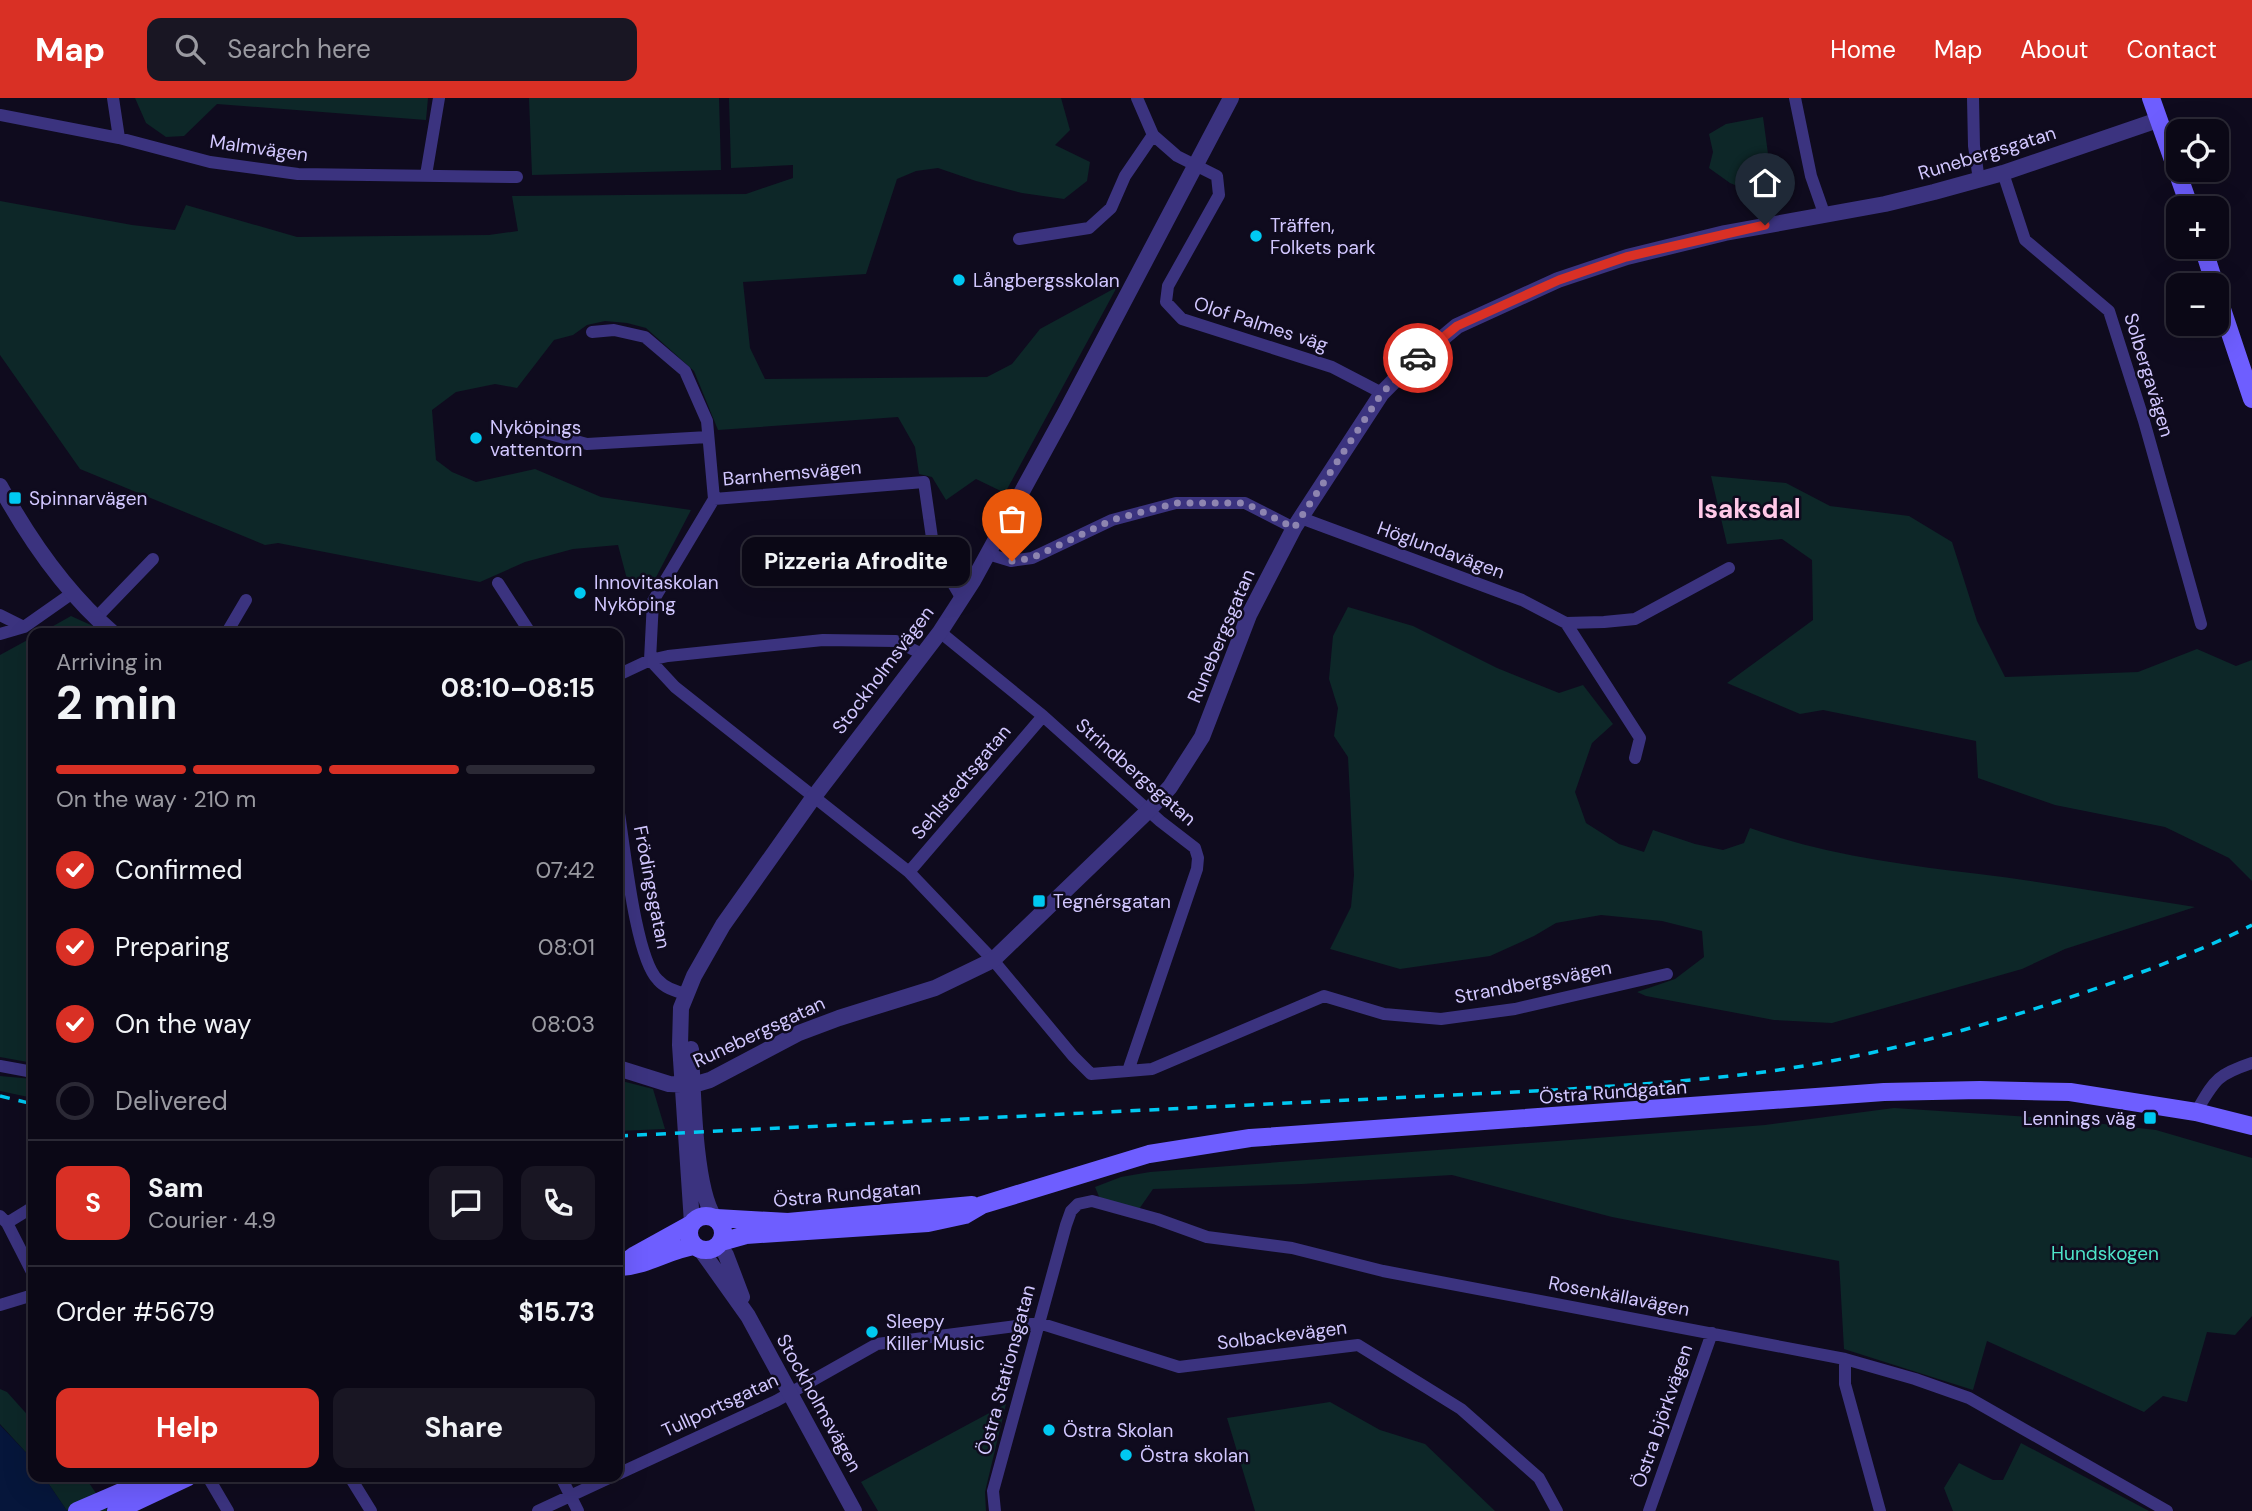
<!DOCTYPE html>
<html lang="en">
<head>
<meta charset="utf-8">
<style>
	:root { --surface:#0b0816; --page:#191623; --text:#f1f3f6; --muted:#9a9aa1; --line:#2b2935; --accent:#d93025 }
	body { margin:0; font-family:"DM Sans",sans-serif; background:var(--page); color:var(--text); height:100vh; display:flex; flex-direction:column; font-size:26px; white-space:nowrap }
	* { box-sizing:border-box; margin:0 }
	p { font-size:23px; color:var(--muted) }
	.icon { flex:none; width:38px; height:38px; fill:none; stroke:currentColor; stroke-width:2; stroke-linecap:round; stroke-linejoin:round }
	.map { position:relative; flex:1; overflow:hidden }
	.panel { position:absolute; left:28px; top:530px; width:595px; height:854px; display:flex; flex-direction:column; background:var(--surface); border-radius:14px; box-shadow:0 7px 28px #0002,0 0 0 2px var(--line) }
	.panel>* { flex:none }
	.tools { position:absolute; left:2166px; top:21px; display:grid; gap:14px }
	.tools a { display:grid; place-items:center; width:63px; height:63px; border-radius:14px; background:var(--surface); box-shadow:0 7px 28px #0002,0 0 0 2px var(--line); font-size:35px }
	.pin { position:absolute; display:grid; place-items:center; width:60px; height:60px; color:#fff; margin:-72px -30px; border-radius:50% 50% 50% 0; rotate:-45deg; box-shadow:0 0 7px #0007 }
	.pin .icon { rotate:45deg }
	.courier { position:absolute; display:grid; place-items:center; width:70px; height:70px; margin:-35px; border:5px solid #d93025; border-radius:50%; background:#fff; color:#222; box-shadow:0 2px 9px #0007 }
	.bubble { position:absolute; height:49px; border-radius:14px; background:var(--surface); box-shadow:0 7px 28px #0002,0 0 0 2px var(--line); font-size:23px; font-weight:700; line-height:49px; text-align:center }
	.headline em { font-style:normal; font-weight:700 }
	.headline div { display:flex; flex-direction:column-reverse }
	.headline { display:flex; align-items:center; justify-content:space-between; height:119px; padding:0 28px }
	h1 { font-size:46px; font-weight:700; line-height:52px }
	.bar { display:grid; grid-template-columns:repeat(4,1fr); gap:10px 7px; align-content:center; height:84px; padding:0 28px }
	.bar i { height:9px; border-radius:5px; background:var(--line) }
	.bar .on { background:var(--accent) }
	.bar p { grid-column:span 4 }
	.line { display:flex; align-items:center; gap:18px; padding:0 28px; border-top:2px solid var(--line) }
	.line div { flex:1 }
	.round { display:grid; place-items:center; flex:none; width:74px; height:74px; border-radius:14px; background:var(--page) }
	ol { padding:0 28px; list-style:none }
	li { display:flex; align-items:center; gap:21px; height:77px }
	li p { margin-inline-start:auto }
	li .icon { padding:7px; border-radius:50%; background:var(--accent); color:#fff; stroke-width:4 }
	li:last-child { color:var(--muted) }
	li i { width:38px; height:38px; border:4px solid var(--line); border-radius:50% }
	.primary-button { display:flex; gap:14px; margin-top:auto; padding:14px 28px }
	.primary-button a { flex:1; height:80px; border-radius:14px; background:var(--accent); color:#fff; font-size:28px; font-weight:700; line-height:80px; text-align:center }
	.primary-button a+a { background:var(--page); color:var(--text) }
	header { display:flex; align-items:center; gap:42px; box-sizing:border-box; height:98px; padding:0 35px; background:var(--accent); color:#fff }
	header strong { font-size:33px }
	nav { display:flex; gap:38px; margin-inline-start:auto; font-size:24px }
	.search { width:490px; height:63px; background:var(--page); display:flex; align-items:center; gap:18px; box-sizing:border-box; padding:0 24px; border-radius:14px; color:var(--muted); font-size:26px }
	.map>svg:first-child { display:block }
</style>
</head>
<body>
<header>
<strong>Map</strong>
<div class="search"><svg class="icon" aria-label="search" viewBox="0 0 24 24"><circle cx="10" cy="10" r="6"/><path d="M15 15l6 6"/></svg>Search here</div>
<nav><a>Home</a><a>Map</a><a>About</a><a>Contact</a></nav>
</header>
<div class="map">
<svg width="2252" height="1413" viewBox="0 0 2252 1413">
	<rect width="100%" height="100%" fill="#0f0b1e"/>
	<!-- green -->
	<path fill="#0d2728" d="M135,0H428L426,22L217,6L184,38L166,39L146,25Z
		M529,0H719L721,72L532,77Z
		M729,0H1061L1070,32L1055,47L1090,64L1087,83L1064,101L1022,95L976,83L938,70L916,73L897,81L866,176L743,184L750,250L765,281L987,279L1012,266L1040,231L1117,189L1005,395L976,381L946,402L932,379L919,376L915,349L898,319L718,332L694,273L646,230L627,225L605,223L587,227L573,237L554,242L517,290L495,286L456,294L432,312L436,362L452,374L476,384L535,371L601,399L691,412L653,485H628L618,447L573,451L525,464L480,484L278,445L265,447L80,371L0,257V103L132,127L175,132L186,107L297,139L489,137L518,133L512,98L746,96L793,80V67L731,70Z
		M1763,19L1769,63L1758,71L1742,90L1730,85L1709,70L1713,54L1709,36L1726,26Z
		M1711,378L1786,385L1830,408L1909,418L1952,444L1977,523L2005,579L2138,574L2197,551L2236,568L2252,562V783L2229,760L2165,729L2055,707L1978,680L1976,643L1823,612L1800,616L1727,585L1813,522L1812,462L1782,441L1727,446Z
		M1348,509L1413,528L1497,570L1559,595L1583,587L1613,626L1592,645L1575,694L1586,725L1619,746L1644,754L1653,732L1695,746L1723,752L1744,745L1750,730C1823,756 1902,767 1979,776C2051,785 2123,798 2195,809L2065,851L2022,871L1832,925L1774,922L1646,898L1637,894L1675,881L1704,859L1702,833L1662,823L1601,817L1556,825L1534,838L1490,858L1400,871L1330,851L1351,809L1354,777L1348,659L1334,638L1338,610L1329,581L1333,538Z
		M71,518L93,528L102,535L39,536Z
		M33,539V965L0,959V557Z
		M0,978L33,981V1000L0,993Z
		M618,982L653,991L665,1031L618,1033Z
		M1894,1010L2060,1021L2156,1032L2252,1060V1218L2235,1237L2207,1234L2187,1304L2163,1298L2144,1314L1987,1243L1973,1292L1844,1251L1839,1163L1612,1119L1452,1077L1302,1086L1153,1091L1137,1114L1103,1108L1095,1089L1121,1079L1150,1074L1765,1027Z
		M0,1291L7,1294L33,1323V1362L0,1326Z
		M1330,1304L1380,1332L1425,1346L1495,1413H1255L1227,1320Z
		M1006,1306L985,1394L986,1413H878L861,1384Z
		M2021,1345L2149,1413H1953L1944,1390L1959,1365L1993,1382H2003Z
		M44,1379H85L108,1413H67Z"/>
	<!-- water -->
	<path fill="#06163b" d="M0,1327L33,1362V1379H44L67,1413H0Z"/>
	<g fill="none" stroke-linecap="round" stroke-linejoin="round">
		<!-- minor -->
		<path stroke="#3b337f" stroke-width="12" d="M113,0L119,40
			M1137,0L1153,37L1177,58L1217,78L1219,97L1168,188L1166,204L1182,221L1332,269L1382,295
			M1795,0L1811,78L1825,118
			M1973,0L1974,48L1979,82
			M0,17L119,40L210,64L298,76L517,79
			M2003,75L2025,142L2109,213L2144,323L2201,526
			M426,77L439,0
			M1019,141L1089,130L1111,110L1125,78L1153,37
			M592,234L614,232L645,239L685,273L707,323L714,401
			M527,330L587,346L708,339
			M1301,420L1522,502L1566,525L1604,524L1635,521L1729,470
			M988,456L1011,463L1032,460L1112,422L1176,405H1245L1294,430
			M498,485L531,536
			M0,517L24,529
			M96,520L153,461
			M1566,525L1640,640L1635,660
			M940,534L1043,618L1160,723L1195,750L1198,760L1197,771L1128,973L1091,976L1073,958L993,862L909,774L675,589L650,562L653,503L714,401L924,384L934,454L962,501
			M0,536L24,529L71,496
			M226,536L246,502
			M346,536L347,534
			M618,577L650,562L668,558L823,542L896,543L922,556
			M618,709C624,744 635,860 658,882C665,890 677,894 687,896
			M909,774L1043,618
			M0,968L33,974
			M1128,973L1152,971L1324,898L1384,916L1441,921L1515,911L1667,876
			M2196,1014C2215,982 2216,977 2252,965
			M0,1118L7,1125L33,1176
			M7,1125L33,1109
			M0,1207L33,1197
			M1845,1261V1286L1880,1413
			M618,1376L776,1303L877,1246L1039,1225L1179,1269L1358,1247L1461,1311L1539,1380L1557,1413
			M208,1379L228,1413
			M350,1379L371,1413
			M561,1379L578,1413
			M538,1413L611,1379
			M995,1413L993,1393L1066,1127L1071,1113L1078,1106L1092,1103L1157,1121L1207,1139L1292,1150L1383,1173L1845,1261L1915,1281L1969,1300L2167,1413
			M1649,1413L1712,1235"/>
		<!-- tertiary -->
		<path stroke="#3b337f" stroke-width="16" d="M0,388C30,443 66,495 114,536
			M691,951C693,991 694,1088 714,1119
			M618,970L669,986L693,987L710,982L799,935L839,920L935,890L962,877L993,862L1148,713L1170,689L1202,639L1249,517L1294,430L1382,295L1408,269L1457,228L1558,182L1627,159L1725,135L1885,106L1934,94L2003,75L2158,22
			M692,1125L680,947L681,910L694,878L723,827L813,700L940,534L973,483L1065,315L1231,0
			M719,1147L726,1157L742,1199
			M701,1152L748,1218L854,1413"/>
		<!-- secondary -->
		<path stroke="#6e5eff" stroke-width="18" d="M2151,0L2190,110
			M2203,149L2215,187
			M2217,196L2252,301
			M689 1135a17 17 0 1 1 34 0a17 17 0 1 1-34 0Z
			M716,1120L788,1124L972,1107
			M721,1144L746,1137L928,1125L965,1117L982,1107L1149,1056L1250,1040L1884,994L1980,992L2070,994L2196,1014L2252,1028
			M620,1169C649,1167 666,1153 694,1148
			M618,1170L635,1157L691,1126
			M77,1413L156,1379
			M116,1413L188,1379"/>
		<!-- rail -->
		<path stroke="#00c9f2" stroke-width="3.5" stroke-dasharray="10 9" stroke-linecap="butt" d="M0,998L33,1006
			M618,1038L1554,992C1627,987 1699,983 1771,973C1876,958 1979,930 2080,896C2138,876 2197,855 2252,827"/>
	</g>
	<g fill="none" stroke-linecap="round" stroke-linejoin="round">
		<!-- done -->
		<path stroke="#8e85b0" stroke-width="7" stroke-dasharray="0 12.6" d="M1012,463L1032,460L1112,422L1176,405H1245L1294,430L1382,295L1418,260"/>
		<!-- route -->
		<path stroke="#d93025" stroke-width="9" d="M1418,260L1457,228L1559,182L1626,159L1765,127"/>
	</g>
	<!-- markers -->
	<g fill="#00c9f2" stroke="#0f0b1e" stroke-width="2.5">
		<circle cx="1256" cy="138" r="7"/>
		<circle cx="959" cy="182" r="7"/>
		<circle cx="476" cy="340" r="7"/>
		<rect x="8" y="393" width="14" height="14" rx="3.5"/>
		<circle cx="580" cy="495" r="7"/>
		<rect x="1032" y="796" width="14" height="14" rx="3.5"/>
		<rect x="2143" y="1013" width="14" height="14" rx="3.5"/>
		<circle cx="872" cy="1234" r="7"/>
		<circle cx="1049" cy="1332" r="7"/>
		<circle cx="1126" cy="1357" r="7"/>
	</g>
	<g text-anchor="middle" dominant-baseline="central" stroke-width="5" stroke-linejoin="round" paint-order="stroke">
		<!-- street labels -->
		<g font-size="19" fill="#d2c7ff" stroke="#0f0b1e">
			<text transform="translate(259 50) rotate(8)">Malmvägen</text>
			<text transform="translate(1987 55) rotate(-17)">Runebergsgatan</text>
			<text transform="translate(1261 226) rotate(18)">Olof Palmes väg</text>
			<text transform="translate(2149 277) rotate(73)">Solbergavägen</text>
			<text transform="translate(792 375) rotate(-5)">Barnhemsvägen</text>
			<text transform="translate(1441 452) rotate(20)">Höglundavägen</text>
			<text transform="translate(1221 538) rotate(-67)">Runebergsgatan</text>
			<text transform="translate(883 572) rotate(-53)">Stockholmsvägen</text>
			<text transform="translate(1136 674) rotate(41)">Strindbergsgatan</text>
			<text transform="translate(961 684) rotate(-50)">Sehlstedtsgatan</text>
			<text transform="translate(652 789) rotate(79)">Frödingsgatan</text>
			<text transform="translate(1533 884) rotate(-11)">Strandbergsvägen</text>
			<text transform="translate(759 934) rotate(-25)">Runebergsgatan</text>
			<text transform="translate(1613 994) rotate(-4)">Östra Rundgatan</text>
			<text transform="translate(847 1096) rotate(-5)">Östra Rundgatan</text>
			<text transform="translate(1619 1198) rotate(11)">Rosenkällavägen</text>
			<text transform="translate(1282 1237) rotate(-7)">Solbackevägen</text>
			<text transform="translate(1006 1272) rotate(-75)">Östra Stationsgatan</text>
			<text transform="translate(819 1305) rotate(61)">Stockholmsvägen</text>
			<text transform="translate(720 1307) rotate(-25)">Tullportsgatan</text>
			<text transform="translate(1662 1318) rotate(-71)">Östra björkvägen</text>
		</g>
		<!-- poi labels -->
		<g font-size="19" fill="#d2c7ff" stroke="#0f0b1e" text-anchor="start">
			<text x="1270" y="127">Träffen,<tspan x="1270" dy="22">Folkets park</tspan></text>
			<text x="973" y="182">Långbergsskolan</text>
			<text x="490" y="329">Nyköpings<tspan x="490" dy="22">vattentorn</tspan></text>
			<text x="29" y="400">Spinnarvägen</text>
			<text x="594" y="484">Innovitaskolan<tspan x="594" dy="22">Nyköping</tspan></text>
			<text x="1053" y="803">Tegnérsgatan</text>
			<text x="2136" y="1020" text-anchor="end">Lennings väg</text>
			<text x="886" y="1223">Sleepy<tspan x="886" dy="22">Killer Music</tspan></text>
			<text x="1063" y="1332">Östra Skolan</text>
			<text x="1140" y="1357">Östra skolan</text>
		</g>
		<!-- park labels -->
		<g font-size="19" fill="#4ee4c9" stroke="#0f0b1e">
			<text x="2105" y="1155">Hundskogen</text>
		</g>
		<!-- district labels -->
		<g font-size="26" font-weight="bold" fill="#ffc9e8" stroke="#0f0b1e">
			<text x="1749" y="411">Isaksdal</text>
		</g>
	</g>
</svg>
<div class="tools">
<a><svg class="icon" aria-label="locate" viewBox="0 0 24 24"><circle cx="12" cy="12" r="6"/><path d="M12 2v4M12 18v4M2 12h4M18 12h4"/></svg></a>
<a>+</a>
<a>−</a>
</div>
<div class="pin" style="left:1012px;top:463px;background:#ea580c"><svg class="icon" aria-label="bag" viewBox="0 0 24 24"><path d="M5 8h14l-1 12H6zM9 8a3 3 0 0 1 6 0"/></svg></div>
<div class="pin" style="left:1765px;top:127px;background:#1f2937"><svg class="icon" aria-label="home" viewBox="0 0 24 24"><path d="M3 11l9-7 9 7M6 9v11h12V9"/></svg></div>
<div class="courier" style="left:1418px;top:260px"><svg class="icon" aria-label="car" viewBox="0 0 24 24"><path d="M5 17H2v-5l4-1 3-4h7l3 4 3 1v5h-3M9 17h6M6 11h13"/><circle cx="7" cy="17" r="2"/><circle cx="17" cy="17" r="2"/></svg></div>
<div class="bubble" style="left:742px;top:439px;width:228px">Pizzeria Afrodite</div>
<section class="panel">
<div class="headline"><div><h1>2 min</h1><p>Arriving in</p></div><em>08:10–08:15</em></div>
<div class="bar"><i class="on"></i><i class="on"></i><i class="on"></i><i></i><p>On the way · 210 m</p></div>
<ol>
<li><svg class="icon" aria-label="check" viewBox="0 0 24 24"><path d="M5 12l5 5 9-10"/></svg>Confirmed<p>07:42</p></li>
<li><svg class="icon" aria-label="check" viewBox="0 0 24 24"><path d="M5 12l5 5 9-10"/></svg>Preparing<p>08:01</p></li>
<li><svg class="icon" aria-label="check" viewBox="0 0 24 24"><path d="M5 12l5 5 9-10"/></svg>On the way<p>08:03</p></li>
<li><i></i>Delivered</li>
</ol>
<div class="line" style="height:126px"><b class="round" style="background:var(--accent);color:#fff">S</b><div><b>Sam</b><p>Courier · 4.9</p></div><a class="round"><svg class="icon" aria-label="chat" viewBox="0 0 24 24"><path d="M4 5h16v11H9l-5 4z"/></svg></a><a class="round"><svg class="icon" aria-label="phone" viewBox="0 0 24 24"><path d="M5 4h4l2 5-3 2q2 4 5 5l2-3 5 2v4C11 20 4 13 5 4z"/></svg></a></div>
<div class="line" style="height:91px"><div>Order #5679</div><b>$15.73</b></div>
<div class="primary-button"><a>Help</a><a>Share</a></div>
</section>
</div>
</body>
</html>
